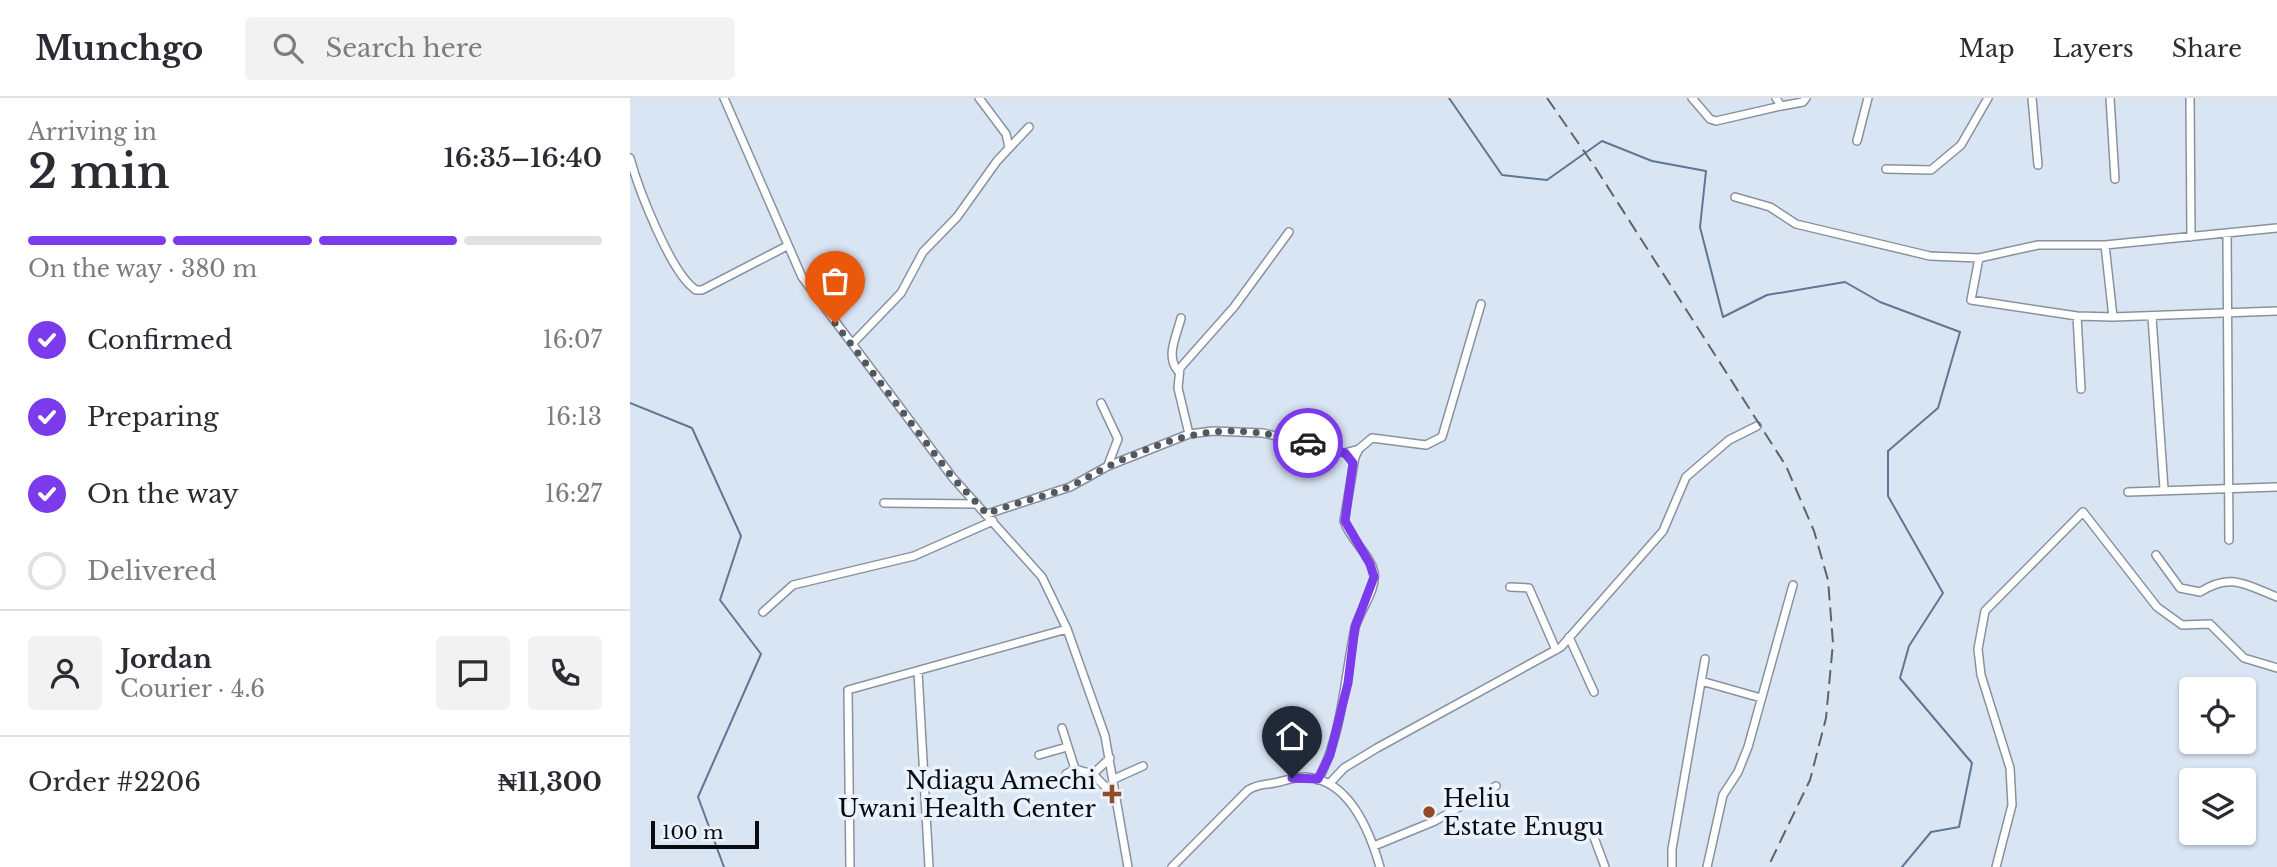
<!DOCTYPE html>
<html lang="en">
<head>
<meta charset="utf-8">
<style>
	:root { --surface:#fff; --page:#f2f2f3; --text:#2b2b33; --muted:#7c7c81; --line:#e1e1e2; --accent:#7c3aed }
	body { margin:0; font-family:"Libre Baskerville",serif; background:var(--page); color:var(--text); height:100vh; display:flex; flex-direction:column; font-size:26px; white-space:nowrap }
	* { box-sizing:border-box; margin:0 }
	p { font-size:23px; color:var(--muted) }
	.icon { flex:none; width:38px; height:38px; fill:none; stroke:currentColor; stroke-width:2; stroke-linecap:round; stroke-linejoin:round }
	.map { position:relative; flex:1; overflow:hidden }
	.drawer { display:flex; flex-direction:column; background:var(--surface); width:630px }
	.drawer>* { flex:none }
	.controls { position:absolute; left:1549px; top:579px; display:grid; gap:14px }
	.controls a { display:grid; place-items:center; width:77px; height:77px; border-radius:7px; background:var(--surface); box-shadow:0 2px 5px #0004; font-size:35px }
	.scale { position:absolute; left:21px; bottom:18px; width:108px; box-sizing:border-box; padding-left:7px; border:4px solid #080c10; border-top:0; font-size:19px; line-height:24px; white-space:nowrap; color:#080c10; -webkit-text-stroke:5px #eaf2fe; paint-order:stroke }
	.pin { position:absolute; display:grid; place-items:center; width:60px; height:60px; color:#fff; margin:-72px -30px; border-radius:50% 50% 50% 0; rotate:-45deg; box-shadow:0 0 7px #0007 }
	.pin .icon { rotate:45deg }
	.courier { position:absolute; display:grid; place-items:center; width:70px; height:70px; margin:-35px; border:5px solid #7c3aed; border-radius:50%; background:#fff; color:#222; box-shadow:0 2px 9px #0007 }
	.head em { font-style:normal; font-weight:600 }
	.head div { display:flex; flex-direction:column-reverse }
	.head { display:flex; align-items:center; justify-content:space-between; height:119px; padding:0 28px }
	h1 { font-size:46px; font-weight:600; line-height:52px }
	.bar { display:grid; grid-template-columns:repeat(4,1fr); gap:10px 7px; align-content:center; height:84px; padding:0 28px }
	.bar i { height:9px; border-radius:5px; background:var(--line) }
	.bar .active { background:var(--accent) }
	.bar p { grid-column:span 4 }
	.line { display:flex; align-items:center; gap:18px; padding:0 28px; border-top:2px solid var(--line) }
	.line div { flex:1 }
	.round { display:grid; place-items:center; flex:none; width:74px; height:74px; border-radius:7px; background:var(--page) }
	ol { padding:0 28px; list-style:none }
	li { display:flex; align-items:center; gap:21px; height:77px }
	li p { margin-inline-start:auto }
	li .icon { padding:7px; border-radius:50%; background:var(--accent); color:#fff; stroke-width:4 }
	li:last-child { color:var(--muted) }
	li i { width:38px; height:38px; border:4px solid var(--line); border-radius:50% }
	header { display:flex; align-items:center; gap:42px; box-sizing:border-box; height:98px; padding:0 35px; background:var(--surface); border-bottom:2px solid var(--line) }
	header strong { font-size:33px }
	nav { display:flex; gap:38px; margin-inline-start:auto; font-size:24px }
	.search { width:490px; height:63px; background:var(--page); display:flex; align-items:center; gap:18px; box-sizing:border-box; padding:0 24px; border-radius:7px; color:var(--muted); font-size:26px }
	main { display:flex; flex:1; min-height:0 }
	.map>svg:first-child { display:block }
</style>
</head>
<body>
<header>
<strong>Munchgo</strong>
<div class="search"><svg class="icon" aria-label="search" viewBox="0 0 24 24"><circle cx="10" cy="10" r="6"/><path d="M15 15l6 6"/></svg>Search here</div>
<nav><a>Map</a><a>Layers</a><a>Share</a></nav>
</header>
<main>
<section class="drawer">
<div class="head"><div><h1>2 min</h1><p>Arriving in</p></div><em>16:35–16:40</em></div>
<div class="bar"><i class="active"></i><i class="active"></i><i class="active"></i><i></i><p>On the way · 380 m</p></div>
<ol>
<li><svg class="icon" aria-label="check" viewBox="0 0 24 24"><path d="M5 12l5 5 9-10"/></svg>Confirmed<p>16:07</p></li>
<li><svg class="icon" aria-label="check" viewBox="0 0 24 24"><path d="M5 12l5 5 9-10"/></svg>Preparing<p>16:13</p></li>
<li><svg class="icon" aria-label="check" viewBox="0 0 24 24"><path d="M5 12l5 5 9-10"/></svg>On the way<p>16:27</p></li>
<li><i></i>Delivered</li>
</ol>
<div class="line" style="height:126px"><a class="round"><svg class="icon" aria-label="person" viewBox="0 0 24 24"><circle cx="12" cy="8" r="4"/><path d="M4 21q1-7 8-7t8 7"/></svg></a><div><b>Jordan</b><p>Courier · 4.6</p></div><a class="round"><svg class="icon" aria-label="chat" viewBox="0 0 24 24"><path d="M4 5h16v11H9l-5 4z"/></svg></a><a class="round"><svg class="icon" aria-label="phone" viewBox="0 0 24 24"><path d="M5 4h4l2 5-3 2q2 4 5 5l2-3 5 2v4C11 20 4 13 5 4z"/></svg></a></div>
<div class="line" style="height:91px"><div>Order #2206</div><b>₦11,300</b></div>
</section>
<div class="map">
<svg width="1647" height="769" viewBox="0 0 1647 769">
	<rect width="100%" height="100%" fill="#dae5f4"/>
	<g fill="none" stroke-linecap="round" stroke-linejoin="round">
		<!-- stream -->
		<path stroke="#5f7694" stroke-width="2" d="M819,0L872,77L917,82L972,43L1022,63L1076,73L1070,129L1093,219L1137,197L1215,184L1250,204L1330,234L1308,310L1258,353V398L1313,495L1279,548L1270,580L1342,665L1329,729L1301,734L1272,769
			M0,305L62,330L111,438L90,502L131,556L68,699L94,769"/>
		<defs>
			<path id="street" d="M94,0L172,179L323,380L412,479L437,531L475,638L498,769
				M349,0L376,36L379,49
				M1062,0L1080,21L1086,23L1151,8L1146,0
				M1402,0L1408,67
				M1480,0L1485,81
				M1560,0L1561,139
				M1151,8L1173,4L1176,0
				M1227,43L1238,0
				M0,60C8,90 41,176 66,192H72L157,148
				M1256,71L1301,72L1331,47L1358,0
				M1105,99L1140,109L1166,126L1300,158L1349,160L1408,147H1475L1647,130
				M1597,135L1599,442
				M1475,147L1483,219
				M1349,160L1341,202L1447,218L1483,219L1647,213
				M1447,218L1451,291
				M1522,219L1534,391
				M223,245L271,195L293,154L327,119L367,63L399,29
				M548,273C535,258 547,237 551,220
				M471,305L488,341L478,367
				M559,336L548,290L550,270L604,209L659,134
				M1498,394L1647,389
				M254,405L347,406
				M357,416L440,389L478,368L559,336L583,333L633,335L715,355L729,351
				M1526,457L1550,490L1570,494C1601,474 1616,487 1647,499
				M880,489L899,490L926,552
				M133,514L163,487L284,458L363,423
				M939,539L964,594
				M288,574L299,769
				M1071,583L1131,600
				M432,630L445,671L463,676L486,700
				M409,657L437,649
				M436,676L445,671
				M463,676L480,660
				M484,681L513,668
				M688,682C713,636 714,580 725,530C729,513 747,493 744,474C740,456 720,442 714,423L725,359L729,351L742,340L796,347L812,339L851,206
				M699,686L714,670L747,650L931,549L1033,433L1056,379L1099,342L1127,328
				M962,734L975,769
				M744,748L805,723L866,688
				M220,769L218,592L437,531
				M542,769L618,692C628,686 633,687 644,685C655,683 664,679 675,679C719,681 740,734 750,769
				M1042,769V751L1075,561
				M1077,769L1093,697L1108,674L1118,649L1163,487
				M1366,769L1382,707L1380,670L1351,577L1348,551L1355,513L1453,414L1527,509L1552,527L1580,526L1614,560L1647,570"/>
		</defs>
		<!-- street casing -->
		<use href="#street" stroke="#88929f" stroke-width="10"/>
		<!-- street -->
		<use href="#street" stroke="#fff" stroke-width="7"/>
		<!-- rail -->
		<path stroke="#5c636b" stroke-width="2" stroke-dasharray="14 7" stroke-linecap="butt" d="M917,0L965,69L1156,368L1184,433L1198,482L1203,545L1196,620L1180,682L1138,769"/>
	</g>
	<g fill="none" stroke-linecap="round" stroke-linejoin="round">
		<!-- done -->
		<path stroke="#525860" stroke-width="7" stroke-dasharray="0 12.6" d="M205,225L323,380L357,416C385,404 415,400 443,387C456,381 468,373 481,367C557,332 596,323 678,345"/>
		<!-- route -->
		<path stroke="#7c3aed" stroke-width="9" d="M662,680L688,681L700,657L718,585L725,529L744,479L740,466L715,423L723,365L715,355L678,345"/>
	</g>
	<!-- markers -->
	<g fill="#924b27" stroke="#eaf2fe" stroke-width="2.5">
		<path d="M478.5 685.5h7v7h7v7h-7v7h-7v-7h-7v-7h7z"/>
		<circle cx="799" cy="714" r="7"/>
	</g>
	<g text-anchor="middle" dominant-baseline="central" stroke-width="7" stroke-linejoin="round" paint-order="stroke">
		<!-- poi labels -->
		<g font-size="24" fill="#080c10" stroke="#eaf2fe" text-anchor="end">
			<text x="466" y="682">Ndiagu Amechi<tspan x="466" dy="28">Uwani Health Center</tspan></text>
			<text x="813" y="700" text-anchor="start">Heliu<tspan x="813" dy="28">Estate Enugu</tspan></text>
		</g>
	</g>
</svg>
<div class="controls">
<a><svg class="icon" aria-label="locate" viewBox="0 0 24 24"><circle cx="12" cy="12" r="6"/><path d="M12 2v4M12 18v4M2 12h4M18 12h4"/></svg></a>
<a><svg class="icon" aria-label="layers" viewBox="0 0 24 24"><path d="M12 4l9 5-9 5-9-5zM3 14l9 5 9-5"/></svg></a>
</div>
<div class="scale">100 m</div>
<div class="pin" style="left:205px;top:225px;background:#ea580c"><svg class="icon" aria-label="bag" viewBox="0 0 24 24"><path d="M5 8h14l-1 12H6zM9 8a3 3 0 0 1 6 0"/></svg></div>
<div class="pin" style="left:662px;top:680px;background:#1f2937"><svg class="icon" aria-label="home" viewBox="0 0 24 24"><path d="M3 11l9-7 9 7M6 9v11h12V9"/></svg></div>
<div class="courier" style="left:678px;top:345px"><svg class="icon" aria-label="car" viewBox="0 0 24 24"><path d="M5 17H2v-5l4-1 3-4h7l3 4 3 1v5h-3M9 17h6M6 11h13"/><circle cx="7" cy="17" r="2"/><circle cx="17" cy="17" r="2"/></svg></div>
</div>
</main>
</body>
</html>
